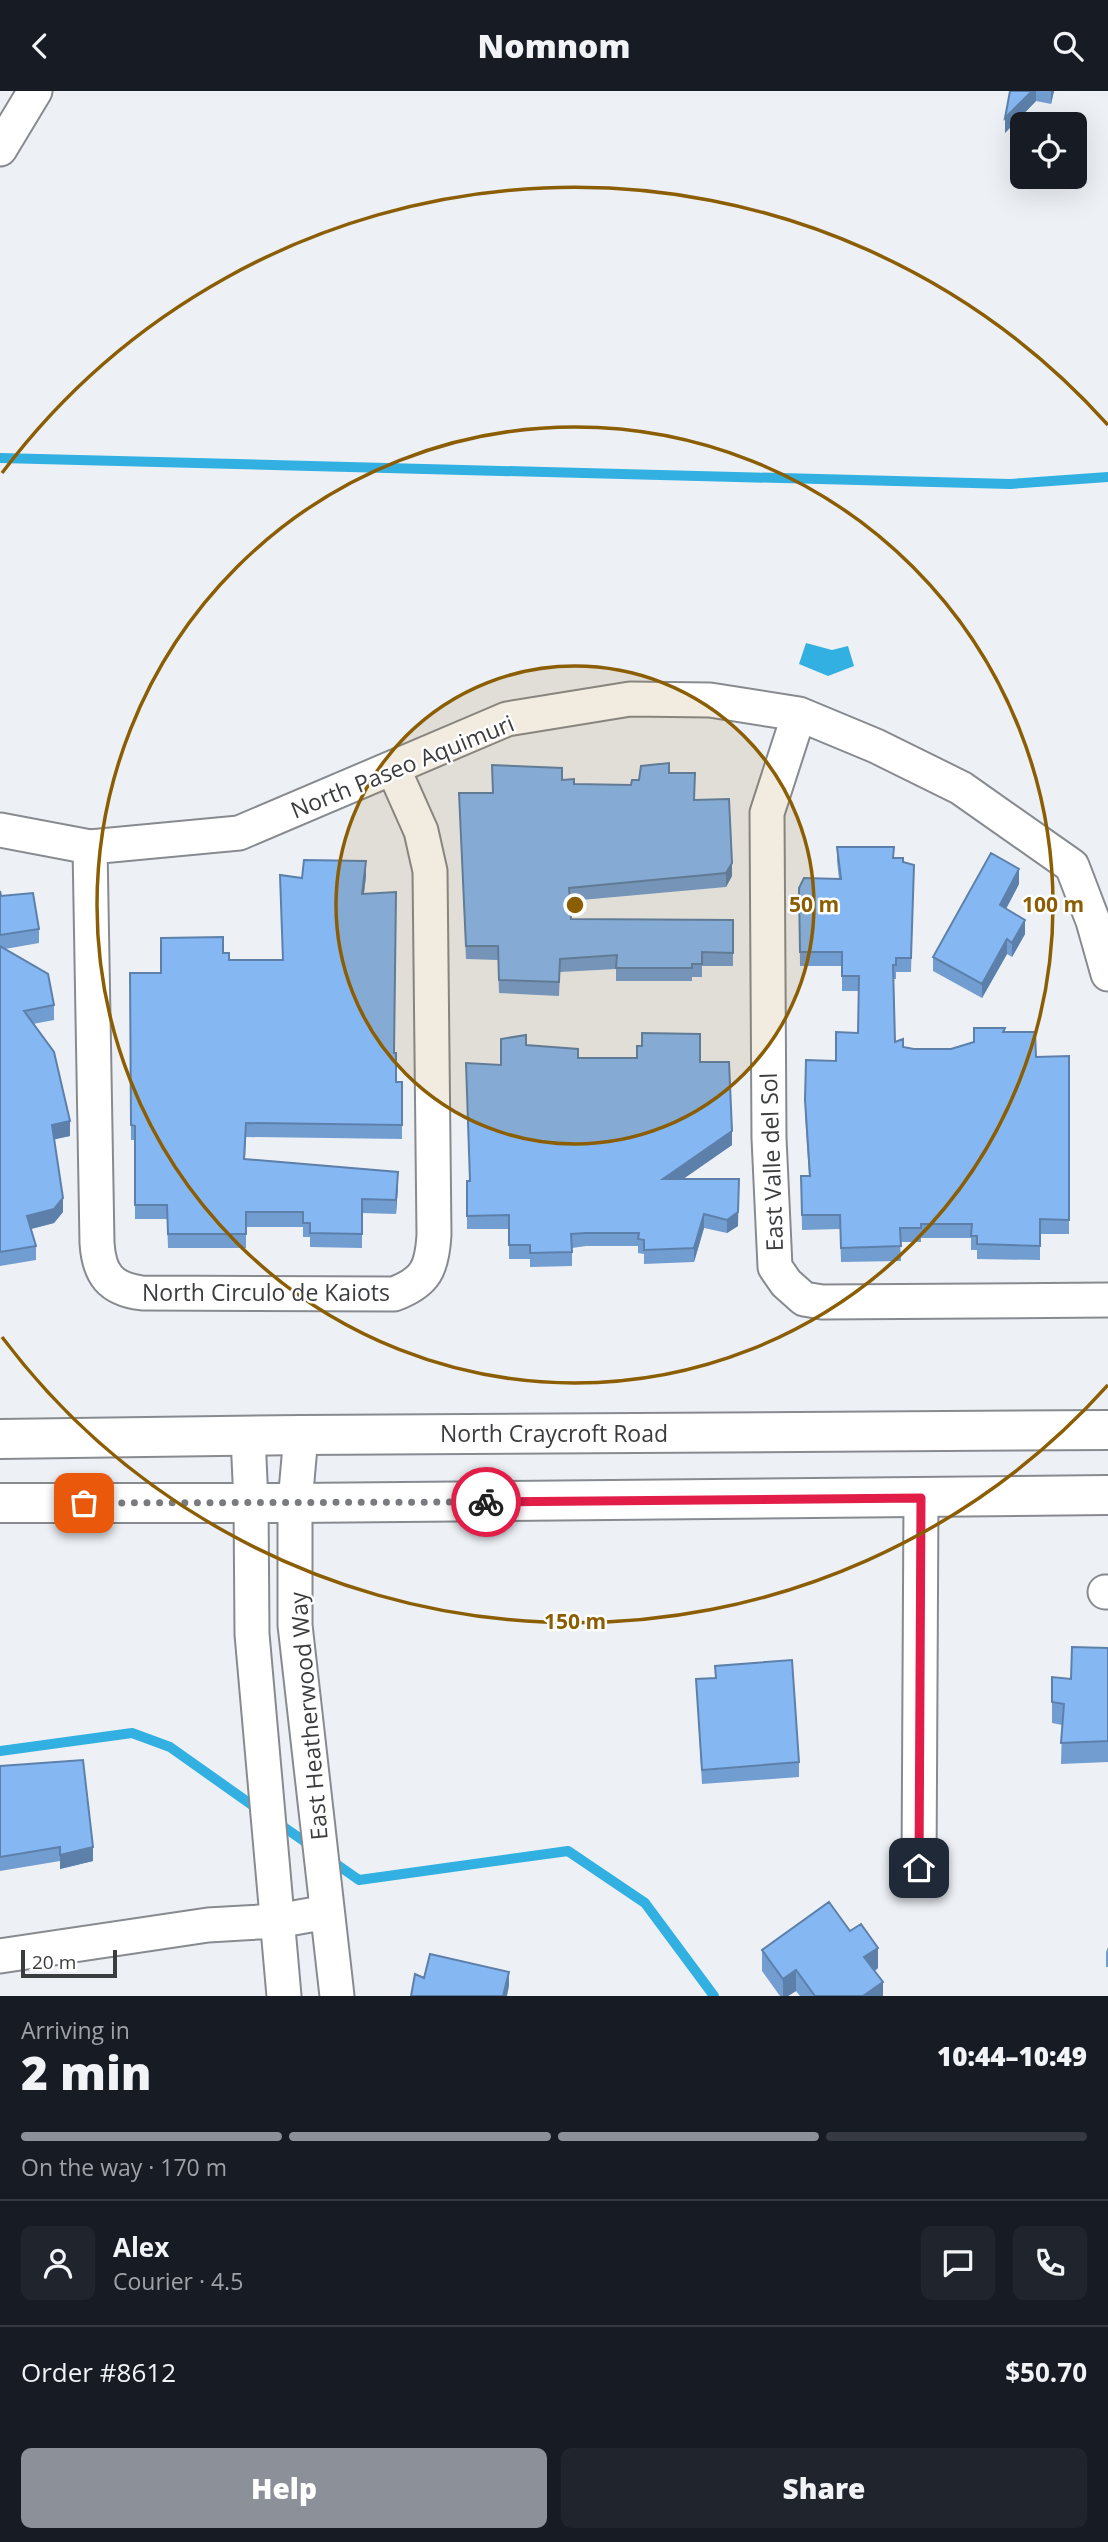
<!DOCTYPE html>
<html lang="en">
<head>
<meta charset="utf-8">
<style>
	:root { --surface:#171b24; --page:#20242c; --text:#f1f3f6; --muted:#9ea1a6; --line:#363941; --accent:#8c9099 }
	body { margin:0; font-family:"Open Sans",sans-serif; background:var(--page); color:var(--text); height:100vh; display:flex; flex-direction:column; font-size:26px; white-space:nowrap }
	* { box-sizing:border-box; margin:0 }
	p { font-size:23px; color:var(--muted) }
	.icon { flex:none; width:38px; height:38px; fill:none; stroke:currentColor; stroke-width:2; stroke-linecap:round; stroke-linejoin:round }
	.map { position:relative; height:1905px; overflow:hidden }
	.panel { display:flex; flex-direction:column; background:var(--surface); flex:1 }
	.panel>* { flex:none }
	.buttons { position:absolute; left:1010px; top:21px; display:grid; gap:14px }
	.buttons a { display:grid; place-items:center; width:77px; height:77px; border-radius:10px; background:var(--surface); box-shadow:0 7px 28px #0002; font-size:35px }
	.scale { position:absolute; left:21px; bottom:18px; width:96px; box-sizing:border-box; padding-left:7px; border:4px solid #3b3c3e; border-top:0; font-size:19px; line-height:24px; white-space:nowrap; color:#3b3c3e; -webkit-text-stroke:5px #fff; paint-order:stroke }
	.pin { position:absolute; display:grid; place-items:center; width:60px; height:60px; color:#fff; margin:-30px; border-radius:14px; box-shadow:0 4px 10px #0006 }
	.courier { position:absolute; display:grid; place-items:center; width:70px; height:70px; margin:-35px; border:5px solid #e11d48; border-radius:50%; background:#fff; color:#222; box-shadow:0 2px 9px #0007 }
	.headline em { font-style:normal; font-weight:800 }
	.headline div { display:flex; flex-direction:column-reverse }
	.headline { display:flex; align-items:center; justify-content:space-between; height:119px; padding:0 21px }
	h1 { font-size:46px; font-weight:800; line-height:52px }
	.bar { display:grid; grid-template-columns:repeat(4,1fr); gap:10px 7px; align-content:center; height:84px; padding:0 21px }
	.bar i { height:9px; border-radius:5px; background:var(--line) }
	.bar .selected { background:var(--accent) }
	.bar p { grid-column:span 4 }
	.line { display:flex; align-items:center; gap:18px; padding:0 21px; border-top:2px solid var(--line) }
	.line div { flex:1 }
	.round { display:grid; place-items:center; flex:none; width:74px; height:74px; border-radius:10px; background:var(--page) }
	.primary-button { display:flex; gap:14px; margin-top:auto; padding:14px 21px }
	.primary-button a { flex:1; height:80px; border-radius:10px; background:var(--accent); color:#fff; font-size:28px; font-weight:800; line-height:80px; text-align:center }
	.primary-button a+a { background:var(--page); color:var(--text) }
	header { display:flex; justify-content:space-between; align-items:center; height:91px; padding:0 21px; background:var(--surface); font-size:32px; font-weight:800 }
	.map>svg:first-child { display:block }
</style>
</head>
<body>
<header><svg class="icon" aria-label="back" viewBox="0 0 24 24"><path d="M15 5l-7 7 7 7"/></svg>Nomnom<svg class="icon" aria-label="search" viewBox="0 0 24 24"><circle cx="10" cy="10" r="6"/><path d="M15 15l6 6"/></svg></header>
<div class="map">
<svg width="1108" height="1905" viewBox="0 0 1108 1905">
	<rect width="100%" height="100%" fill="#edf1f6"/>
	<!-- water -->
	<path fill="#32b0e1" d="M806,552L832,559L848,555L854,575L828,585L799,573Z"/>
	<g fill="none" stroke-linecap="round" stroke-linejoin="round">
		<!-- stream -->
		<path stroke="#32b0e1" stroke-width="10" d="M0,367L1010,393L1108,386
			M0,1660L132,1642L170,1656L259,1719
			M278,1732L311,1755
			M329,1768L359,1789L568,1760L645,1812L714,1905"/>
		<defs>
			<path id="minor" d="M0,58L35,0
				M799,623L767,722L769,1047L775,1176L786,1192L804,1208L822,1211L1108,1209
				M0,739L90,756L239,742L507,628L630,608L710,609L799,623L876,655L961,697L1072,775L1093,830L1108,883
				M90,756L97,1152C99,1183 110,1198 142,1202L394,1203C426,1191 432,1177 434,1144L430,780L421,740L393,677
				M301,1344L295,1412V1534L337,1905
				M248,1345L251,1412L252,1543L284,1905
				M1105,1501H1108
				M919,1778L921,1407
				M0,1865L208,1834L277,1830L327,1821"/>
			<path id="major" d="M0,1348L301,1344L1108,1339
				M0,1412H295L1108,1404"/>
		</defs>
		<!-- minor casing -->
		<use href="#minor" stroke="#878b8f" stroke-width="37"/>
		<!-- major casing -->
		<use href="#major" stroke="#878b8f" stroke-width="42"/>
		<!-- minor -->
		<use href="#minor" stroke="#fff" stroke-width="33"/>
		<!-- major -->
		<use href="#major" stroke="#fff" stroke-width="38"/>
	</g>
	<!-- wall -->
	<path fill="#729dd1" d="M1010,0H1054L1051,13L1036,10L1005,42Z
		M669,682L695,696V709L732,785L726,796L570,810L571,828L733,829V875H702V886H692V890H616V878L560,881L559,905L499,902L498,869L466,868L459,702H493L562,689L574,693L631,694L639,689Z
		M837,756L894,767L903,771L914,774L911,881H896V888H893L895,951L903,956L914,958H951L1005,941L1036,966L1069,965V1143H1040V1169L977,1168V1159H971V1147H921V1151H900L901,1170L841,1171L840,1138L802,1139L801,1085H809L805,1023L806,969L836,970L858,942L859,900H842V875H800L799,797L839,788L837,770Z
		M366,785L364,803L394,962L396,991H402V1048L246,1046L245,1068L398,1095L396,1123L362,1122V1157L310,1156V1146H303V1136H246V1157H168L167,1128H135V1049H131L130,882H161L223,862L229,869H282L302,787Z
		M1019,793L1006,818L1025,843L1012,866L1007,863L982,907L933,880V866Z
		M0,800L1,805L39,838V852L5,858L54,914V929L33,933L70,1045L54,1048L63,1121L54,1132L31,1138L36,1155V1169L0,1175Z
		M526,954L578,967L700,971L732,1054L683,1088L738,1135L727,1142L704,1137L694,1171L644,1173V1163L638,1162V1155H586L572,1157V1175L530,1176V1168H509V1138H467V1090H470L501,974Z
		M1108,1557V1671L1061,1673L1062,1634L1052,1632V1586L1071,1588Z
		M715,1575L799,1671V1686L702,1693L696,1588L715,1587Z
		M0,1675L93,1770L60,1778V1770L0,1780Z
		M1108,1856V1876H1106V1861Z
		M762,1859L878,1877L875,1880L883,1905H800L796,1900L788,1905H780L762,1880Z"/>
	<!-- shaded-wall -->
	<path fill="#5d80aa" d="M1032,0H1036V10L1005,42V27Z
		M1051,0H1054L1051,13Z
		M366,770V785L362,817V803Z
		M732,772V785L726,796V782Z
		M1019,778V793L1000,829V814Z
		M1025,829V843L1012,866V852Z
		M1007,848V863L982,907V893Z
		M70,1030V1045L52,1049V1034Z
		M732,1040V1054L663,1102V1088Z
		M398,1081V1095L396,1123V1109Z
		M739,1088L738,1135L727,1142V1129Z
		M63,1107V1121L54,1132L27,1139V1125Z
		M704,1123V1137L694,1171V1157Z
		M93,1756V1770L60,1778V1764Z
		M878,1857V1877L864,1887V1866Z
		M796,1879V1900L788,1905H783V1888Z
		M509,1881V1895L507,1905H503Z
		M883,1891V1905H863Z"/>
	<!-- building -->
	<path fill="#85b7f3" stroke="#5d80aa" stroke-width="2" d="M1010,0H1032L1005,27Z
		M669,672V682H695L694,709L729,708L732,772L726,782L569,797L571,828L733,829V862L702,861V873H692V877H616L617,864L560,868L559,891L499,889L498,855H466L459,702H493L492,674L562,677V689L574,688V693L631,694L632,689H639L641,675Z
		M837,756H894L893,767H903V771L914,774L911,867H896V874H893L895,951L903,948V956L914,958H951L974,951V937H1005L1003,941H1035L1036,966L1069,965V1129L1040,1128V1155L977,1153V1145H971L972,1133H921V1137H900L901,1155L841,1157L840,1124H802L801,1085H810L805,1009L806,969L836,970V941L858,942L859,885H842V861H800L799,797L804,787L841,788Z
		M991,762L1019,778L1000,814L1025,829L1012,852L1007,848L982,893L933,866Z
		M304,769L366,770L362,803L396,801L394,962H396V991H402V1034L246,1032L244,1068L398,1081L396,1109L362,1108V1143L310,1142V1132H303V1121H246V1143H168L167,1114H135V1035L131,1034L130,882H161V847L223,846V862H229V869H283L280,784L302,787Z
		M0,800L1,805L33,802L39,838L0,844Z
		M0,855L48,883L54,914L24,920L54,961L70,1030L52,1034L63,1107L54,1118L27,1125L36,1155L0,1161Z
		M642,942L700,943V971H729L732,1040L663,1088H739L738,1121L727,1129L704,1123L694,1157L644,1159V1149L638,1148L639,1142H586L571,1143L572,1161L530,1162V1154H509V1124L467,1125V1090H470L466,972L501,974V948L526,944V954L578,958V967H637V955H642Z
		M1072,1556L1108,1557V1650L1061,1652L1064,1613L1052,1611V1586L1071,1588Z
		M792,1569L799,1671L702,1679L696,1588L716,1587L715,1575Z
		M83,1669L93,1756L60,1764V1756L0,1766V1675Z
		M829,1811L850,1840L861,1833L878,1857L864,1866L883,1891L863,1905H815L796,1879L783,1888L762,1859Z
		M430,1863L509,1881L503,1905H411L415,1883L424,1887Z"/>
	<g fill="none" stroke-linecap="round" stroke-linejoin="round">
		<!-- done -->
		<path stroke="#797b7e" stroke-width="7" stroke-dasharray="0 12.6" d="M84,1412L486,1411"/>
		<!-- route -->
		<path stroke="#e11d48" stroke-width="9" d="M486,1411L921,1407L919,1777"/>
	</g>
	<!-- distance rings -->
	<circle cx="575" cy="814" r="239" fill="#8c5e04" fill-opacity=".12"/>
	<g fill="none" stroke="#8c5e04" stroke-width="3.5">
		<circle cx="575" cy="814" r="239"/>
		<circle cx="575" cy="814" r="478"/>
		<path d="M1108 1294A717 717 0 0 1 2 1246M2 382A717 717 0 0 1 1108 334"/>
	</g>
	<g text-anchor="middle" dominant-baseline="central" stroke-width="5" stroke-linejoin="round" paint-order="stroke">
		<!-- street labels -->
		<g font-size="23" fill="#3b3c3e" stroke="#fff">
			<text transform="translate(402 675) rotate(-22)">North Paseo Aquimuri</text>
			<text transform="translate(771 1071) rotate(-92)">East Valle del Sol</text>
			<text x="266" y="1201">North Circulo de Kaiots</text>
			<text x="554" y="1342">North Craycroft Road</text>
			<text transform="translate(308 1625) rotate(-95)">East Heatherwood Way</text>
		</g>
	</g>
	<circle cx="575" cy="814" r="10" fill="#8c5e04" stroke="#fff" stroke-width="3.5"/>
	<g font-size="21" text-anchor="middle" font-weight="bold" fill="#8c5e04" stroke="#fff" stroke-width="5" stroke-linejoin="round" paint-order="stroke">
		<text x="814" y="821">50 m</text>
		<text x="1053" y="821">100 m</text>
		<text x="575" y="1538">150 m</text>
	</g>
</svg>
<div class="buttons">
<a><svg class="icon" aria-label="locate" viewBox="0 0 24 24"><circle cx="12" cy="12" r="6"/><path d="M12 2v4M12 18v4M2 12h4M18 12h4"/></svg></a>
</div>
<div class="scale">20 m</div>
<div class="pin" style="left:84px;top:1412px;background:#ea580c"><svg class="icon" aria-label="bag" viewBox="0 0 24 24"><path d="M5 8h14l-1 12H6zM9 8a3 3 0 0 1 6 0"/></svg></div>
<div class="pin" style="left:919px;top:1777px;background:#1f2937"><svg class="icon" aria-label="home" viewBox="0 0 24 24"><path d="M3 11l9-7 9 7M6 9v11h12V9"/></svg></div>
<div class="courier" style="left:486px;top:1411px"><svg class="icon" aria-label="bike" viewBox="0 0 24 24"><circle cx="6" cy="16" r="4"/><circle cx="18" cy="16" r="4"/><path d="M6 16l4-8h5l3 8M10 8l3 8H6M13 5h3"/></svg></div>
</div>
<section class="panel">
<div class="headline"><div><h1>2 min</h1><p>Arriving in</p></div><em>10:44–10:49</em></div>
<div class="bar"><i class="selected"></i><i class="selected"></i><i class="selected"></i><i></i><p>On the way · 170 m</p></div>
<div class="line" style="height:126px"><a class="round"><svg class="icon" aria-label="person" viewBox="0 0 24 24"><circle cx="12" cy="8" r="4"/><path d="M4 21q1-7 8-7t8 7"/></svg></a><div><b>Alex</b><p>Courier · 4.5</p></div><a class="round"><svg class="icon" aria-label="chat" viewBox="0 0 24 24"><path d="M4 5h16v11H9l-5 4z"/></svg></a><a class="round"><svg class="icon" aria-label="phone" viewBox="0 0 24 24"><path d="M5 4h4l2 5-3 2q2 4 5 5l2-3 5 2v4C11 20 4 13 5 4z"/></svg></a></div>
<div class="line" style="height:91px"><div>Order #8612</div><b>$50.70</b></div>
<div class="primary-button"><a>Help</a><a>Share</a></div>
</section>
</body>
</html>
